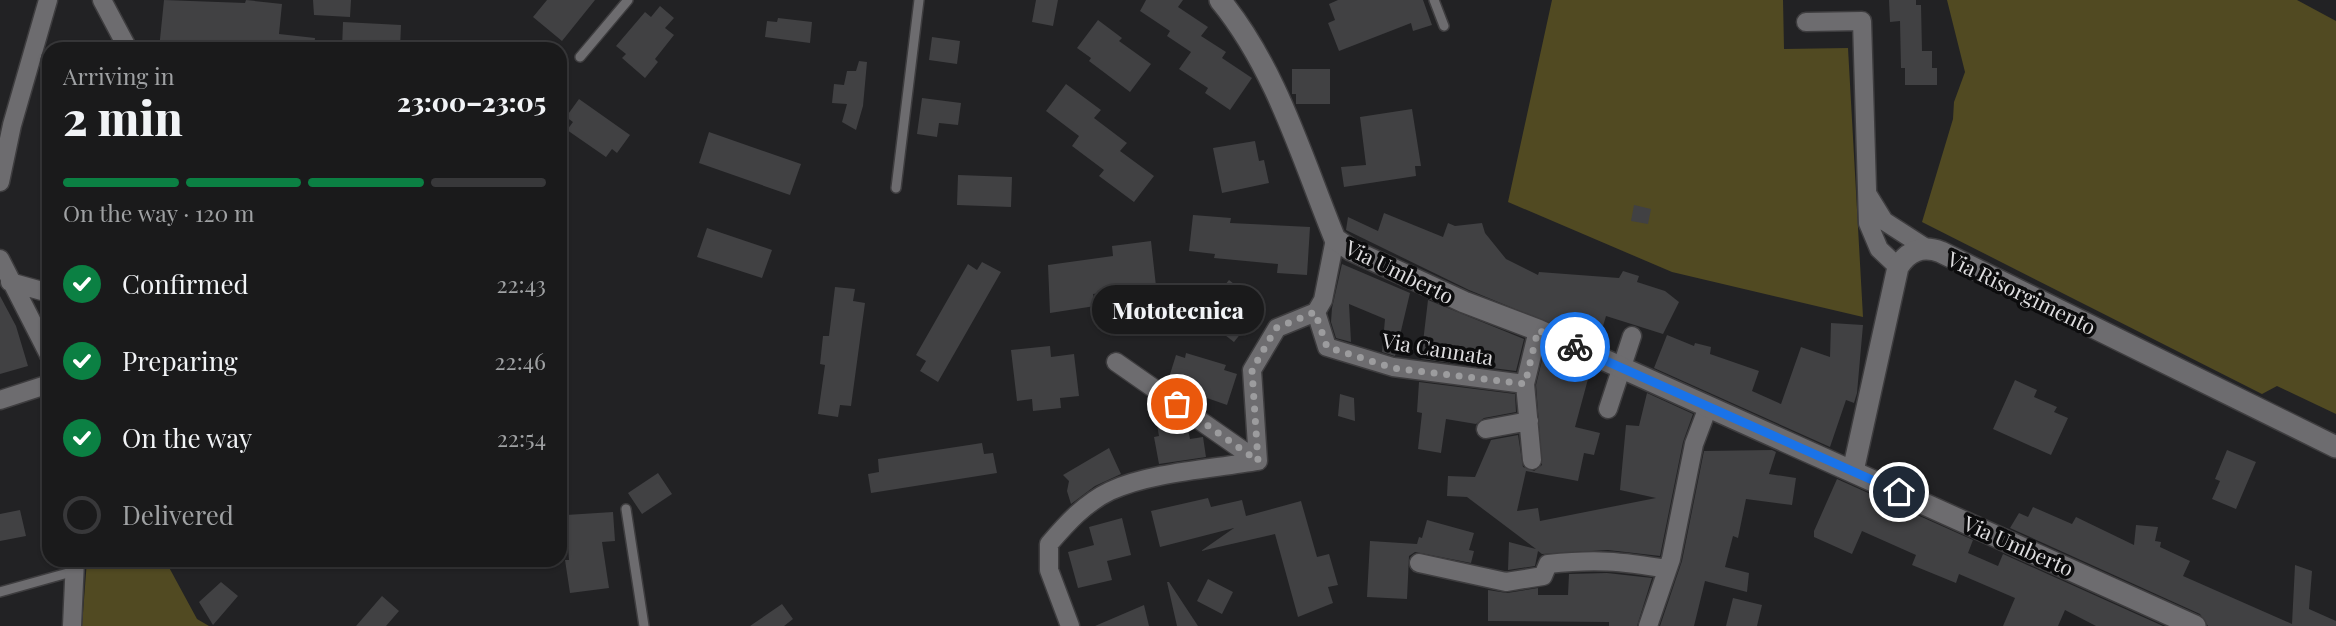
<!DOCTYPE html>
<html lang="en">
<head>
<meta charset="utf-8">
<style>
	:root { --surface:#1a1a1b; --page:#272728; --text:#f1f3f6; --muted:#9fa1a3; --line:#38383a; --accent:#0b8043 }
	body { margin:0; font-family:"Playfair Display",serif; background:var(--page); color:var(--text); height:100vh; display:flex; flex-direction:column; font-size:26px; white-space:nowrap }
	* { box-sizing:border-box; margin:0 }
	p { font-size:23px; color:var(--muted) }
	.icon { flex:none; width:38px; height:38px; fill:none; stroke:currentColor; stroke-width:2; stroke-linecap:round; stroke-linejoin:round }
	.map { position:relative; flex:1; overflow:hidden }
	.details { position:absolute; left:42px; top:42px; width:525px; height:525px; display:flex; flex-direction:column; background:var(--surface); border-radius:21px; box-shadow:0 2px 5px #0004,0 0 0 2px var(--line) }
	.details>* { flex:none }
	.pin { position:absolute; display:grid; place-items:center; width:60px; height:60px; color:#fff; margin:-30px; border:4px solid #fff; border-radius:50%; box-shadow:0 2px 7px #0007 }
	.courier { position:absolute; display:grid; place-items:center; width:70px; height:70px; margin:-35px; border:5px solid #1a73e8; border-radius:50%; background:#fff; color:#222; box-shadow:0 2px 9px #0007 }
	.bubble { position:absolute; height:49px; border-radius:24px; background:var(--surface); box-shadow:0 2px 5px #0004,0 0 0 2px var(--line); font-size:23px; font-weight:800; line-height:49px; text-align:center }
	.head em { font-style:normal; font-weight:800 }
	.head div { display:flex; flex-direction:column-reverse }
	.head { display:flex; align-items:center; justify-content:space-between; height:119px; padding:0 21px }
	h1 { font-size:46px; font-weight:800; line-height:52px }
	.bar { display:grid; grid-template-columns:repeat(4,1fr); gap:10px 7px; align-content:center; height:84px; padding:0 21px }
	.bar i { height:9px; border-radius:5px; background:var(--line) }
	.bar .active { background:var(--accent) }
	.bar p { grid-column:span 4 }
	ol { padding:0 21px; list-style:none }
	li { display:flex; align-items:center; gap:21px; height:77px }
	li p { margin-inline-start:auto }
	li .icon { padding:7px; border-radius:50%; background:var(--accent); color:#fff; stroke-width:4 }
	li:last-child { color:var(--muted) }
	li i { width:38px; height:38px; border:4px solid var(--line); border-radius:50% }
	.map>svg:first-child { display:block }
</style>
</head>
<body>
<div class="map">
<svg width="2336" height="626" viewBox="0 0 2336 626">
	<rect width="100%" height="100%" fill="#222224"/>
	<!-- green -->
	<path fill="#514a22" d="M1552,0H1783L1784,49L1848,48L1863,317L1672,272L1508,202Z
		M1947,0H2297L2336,21V414L2277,386L2262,394L1922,222L1953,119L1954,102L1965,72Z
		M87,560H165L197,619L209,626H82Z"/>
	<!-- building -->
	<path fill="#414143" d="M164,0L245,3L246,0L282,4L279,34L315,38L314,49H159Z
		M313,0H351L350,17L314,15Z
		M547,0H595L562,41L533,17Z
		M1036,0H1058L1053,26L1032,22Z
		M1146,0H1183L1178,7L1208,27L1201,36L1226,52L1222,58L1252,78L1230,110L1205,93L1208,88L1179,69L1191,52L1167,36L1170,31L1140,11Z
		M1338,0H1423L1432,25L1413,31L1411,23L1339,51L1328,23L1335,20L1329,4Z
		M1889,0H1916V5H1921L1922,51H1932V68H1937V85H1905V68H1901L1900,21L1890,22Z
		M660,6L674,18L665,28L674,35L655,59L658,62L645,78L622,58L626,54L616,46L645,12L651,17Z
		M778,18L812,22L810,43L765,37L767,21L777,22Z
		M1098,20L1122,38L1119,41L1151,64L1130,92L1089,61L1091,58L1077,48Z
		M343,22L401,25L400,49H342Z
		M932,37L960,41L957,64L929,60Z
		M859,61L867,62L863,106L856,130L842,122L847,104L832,103L834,84L844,85L847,71H856Z
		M1292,69H1330V104H1296V94H1292Z
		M1066,84L1101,110L1094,118L1127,143L1120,151L1154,176L1134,202L1099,176L1104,170L1072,146L1079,136L1046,111Z
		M922,98L961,103L958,125L939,123L937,137L917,134Z
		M579,99L630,135L617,153L612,149L606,157L567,130L573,122L566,117Z
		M1412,109L1421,166H1415L1416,176L1344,187L1341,167L1366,165L1360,117Z
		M709,132L801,164L790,195L699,163Z
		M1255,141L1259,161L1264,160L1269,183L1222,193L1213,148Z
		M958,175L1012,177L1011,207L957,205Z
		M1634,205L1651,209L1648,224L1631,221Z
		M1384,213L1443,237L1448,223L1455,226L1482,223L1485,233L1506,259L1538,275L1539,272L1619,278L1623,271L1639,276L1637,282L1665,291L1679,302L1663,334L1606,316L1598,343L1469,290L1346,230L1348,217L1378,231Z
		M1193,215L1231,218L1230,223L1310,227L1307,275L1277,273L1278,264L1214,258L1215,254L1189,251Z
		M707,228L772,250L762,278L697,257Z
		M1151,241L1156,286L1093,294L1095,306L1050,313L1048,265L1113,256L1112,246Z
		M982,262L1001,272L938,382L920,371L926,361L916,355L968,264L977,270Z
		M1342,264L1410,293L1395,356L1382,352L1385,319L1349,304L1351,342L1336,338L1331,322L1332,308Z
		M1229,280L1258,303L1245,319L1249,323L1234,342L1204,319L1215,305L1211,302Z
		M835,287L855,289L853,301L865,303L851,406L840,405L838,417L818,414L825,365L820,364L823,336H829Z
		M0,296L16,326L28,366L0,374Z
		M1428,300L1524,339L1516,371L1421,359Z
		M1831,323L1863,325L1857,393L1854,403L1846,400L1830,447L1654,368L1667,335L1694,346L1695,343L1711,347L1710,354L1759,371L1752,391L1781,404L1801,347L1830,357Z
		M1050,346L1051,357L1074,354L1079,396L1060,398L1061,408L1033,411L1032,399L1017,401L1011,350Z
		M1545,348L1591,368L1575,427L1600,433L1594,455L1584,453L1578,481L1526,471L1517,511L1538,508L1540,521L1656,498L1620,490L1626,425L1639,426L1647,393L1693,414L1683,442L1660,556L1608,550L1542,554L1538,551L1535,566L1508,570L1509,542L1536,549L1467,497L1447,496L1448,476L1475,477L1491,440L1518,435L1523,467L1534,471L1542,465L1536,385Z
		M1186,353L1226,365L1224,370L1237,374L1227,405L1167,384L1176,355L1185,358Z
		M2015,380L2037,390L2034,397L2057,407L2054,412L2068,418L2051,455L1993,429Z
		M1419,382L1515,394L1516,412L1484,418L1476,424L1446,419L1441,453L1418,449L1422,413L1417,412Z
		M1340,394L1354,398L1355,421L1338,416Z
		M1173,416L1187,425L1190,439L1203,437L1206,457L1159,464L1154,437L1159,436L1156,419Z
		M982,443L984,454L993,453L997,473L871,493L868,474L879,472L878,459Z
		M1109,448L1121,474L1095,486L1071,504L1067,491L1069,481L1063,475Z
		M1772,450L1776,452L1769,474L1796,478L1792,505L1746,499L1738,538L1733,536L1725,567L1749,573L1747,592L1705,581L1694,626H1660L1682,561L1704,451Z
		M2227,450L2256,462L2236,509L2212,499L2220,481L2215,479Z
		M658,473L672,494L642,514L628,493Z
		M1837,479L1973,540L1968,553L1998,566L2003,554L2163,626H2096L2065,610L2058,626H2003L2015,598L1959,574L1956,583L1912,565L1916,555L1862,531L1852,554L1814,537V531Z
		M1208,498L1211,507L1242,500L1246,516L1301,501L1317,557L1329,554L1338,585L1328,587L1333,603L1298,617L1275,534L1201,551L1234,528L1160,547L1151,511Z
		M2033,507L2072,524L2076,517L2134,545L2136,525L2158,527L2155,541L2161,542L2160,547L2190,561L2183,576L2292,624L2295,565L2312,571L2309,609L2336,621V626H2208L2200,614L2010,528L2019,513L2028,517Z
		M20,510L26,536L0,541V514Z
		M613,512L615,541L602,542L609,588L570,593L565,560H569L566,515Z
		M1122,518L1131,555L1107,561L1112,580L1078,588L1068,552L1094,545L1089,527Z
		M1427,520L1474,533L1469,550L1474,551L1471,563L1415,552L1409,556L1407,599L1367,597L1370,541L1417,544L1419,537L1422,538Z
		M1607,573L1652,578L1637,626H1609V622L1488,621V590L1507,593L1538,588V595H1568L1569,574Z
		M1208,579L1233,592L1222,614L1197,601Z
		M221,582L238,596L213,625L199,602Z
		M1167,582H1169L1198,626H1177Z
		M382,596L399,611L386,626H356Z
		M1733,598L1762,605L1757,626H1726Z
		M782,604L793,619L784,626H750Z
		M1144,605L1149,626H1095Z"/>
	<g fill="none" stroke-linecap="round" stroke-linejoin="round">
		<defs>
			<path id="lane" d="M1434,0L1444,26
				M580,57L628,0
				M896,188L919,0
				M626,509L644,626
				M0,592L75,571"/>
			<path id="street" d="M102,0L128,49
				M1806,22L1862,21L1868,223L1879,249L1898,267
				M0,182L12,125L48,0
				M1868,195L1884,221L1926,248
				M0,259L49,355
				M10,282L49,293
				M1316,312L1327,347L1393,367L1525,384L1538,330
				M1116,362L1258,461
				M1525,384L1532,460
				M0,400L49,384
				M1608,409L1632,336
				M1486,429L1529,421
				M1419,563L1506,582L1543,576L1548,564C1595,559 1620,561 1667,569
				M72,626L75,560
				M1070,626L1049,570V544C1067,523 1085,503 1110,491C1151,472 1212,469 1258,461L1252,370L1277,328L1316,312L1323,300L1335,239
				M1648,626L1671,559L1694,444L1708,407"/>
			<path id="secondary" d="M1220,0C1276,68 1302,158 1335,239L1351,250L1464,302L1538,330L2195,626
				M1853,471L1898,267C1908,251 1922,245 1941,252L2336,447"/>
		</defs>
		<!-- lane casing -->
		<use href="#lane" stroke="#3e3d3f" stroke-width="12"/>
		<!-- street casing -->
		<use href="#street" stroke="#3e3d3f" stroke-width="21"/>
		<!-- secondary casing -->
		<use href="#secondary" stroke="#3e3d3f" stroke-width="24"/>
		<!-- lane -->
		<use href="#lane" stroke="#6d6c6f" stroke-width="9"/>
		<!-- street -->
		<use href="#street" stroke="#6d6c6f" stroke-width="18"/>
		<!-- secondary -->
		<use href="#secondary" stroke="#6d6c6f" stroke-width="21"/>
	</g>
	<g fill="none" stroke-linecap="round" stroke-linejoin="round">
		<!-- done -->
		<path stroke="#9c9c9e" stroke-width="7" stroke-dasharray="0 12.6" d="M1177,404L1258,461L1252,370L1276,328L1315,312L1327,347L1393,368L1525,384L1538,330L1575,347"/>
		<!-- route -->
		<path stroke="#1a73e8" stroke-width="9" d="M1575,347L1899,492"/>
	</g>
	<g text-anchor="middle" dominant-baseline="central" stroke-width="7" stroke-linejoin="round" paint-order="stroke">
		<!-- street labels -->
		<g font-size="21" fill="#dedddf" stroke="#0c0c0d">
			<text transform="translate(1400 271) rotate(26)">Via Umberto</text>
			<text transform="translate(2022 292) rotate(26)">Via Risorgimento</text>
			<text transform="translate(1438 348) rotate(9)">Via Cannata</text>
			<text transform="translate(2019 545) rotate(24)">Via Umberto</text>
		</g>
	</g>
</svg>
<div class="pin" style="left:1177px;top:404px;background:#ea580c"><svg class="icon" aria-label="bag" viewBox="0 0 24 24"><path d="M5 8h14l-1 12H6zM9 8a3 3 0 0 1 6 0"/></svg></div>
<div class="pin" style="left:1899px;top:492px;background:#1f2937"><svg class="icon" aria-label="home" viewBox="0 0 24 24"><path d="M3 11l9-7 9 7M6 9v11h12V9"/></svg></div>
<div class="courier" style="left:1575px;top:347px"><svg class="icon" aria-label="bike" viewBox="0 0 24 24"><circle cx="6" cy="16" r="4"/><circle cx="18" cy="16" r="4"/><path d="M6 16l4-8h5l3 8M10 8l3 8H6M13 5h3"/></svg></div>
<div class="bubble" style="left:1092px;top:285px;width:172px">Mototecnica</div>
<section class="details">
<div class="head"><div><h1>2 min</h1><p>Arriving in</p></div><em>23:00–23:05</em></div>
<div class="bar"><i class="active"></i><i class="active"></i><i class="active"></i><i></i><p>On the way · 120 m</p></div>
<ol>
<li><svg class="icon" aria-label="check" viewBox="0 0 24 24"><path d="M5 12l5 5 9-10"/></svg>Confirmed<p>22:43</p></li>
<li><svg class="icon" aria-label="check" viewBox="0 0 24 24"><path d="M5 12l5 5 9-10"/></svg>Preparing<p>22:46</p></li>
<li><svg class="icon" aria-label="check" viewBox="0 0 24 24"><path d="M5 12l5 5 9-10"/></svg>On the way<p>22:54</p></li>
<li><i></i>Delivered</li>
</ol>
</section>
</div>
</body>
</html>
